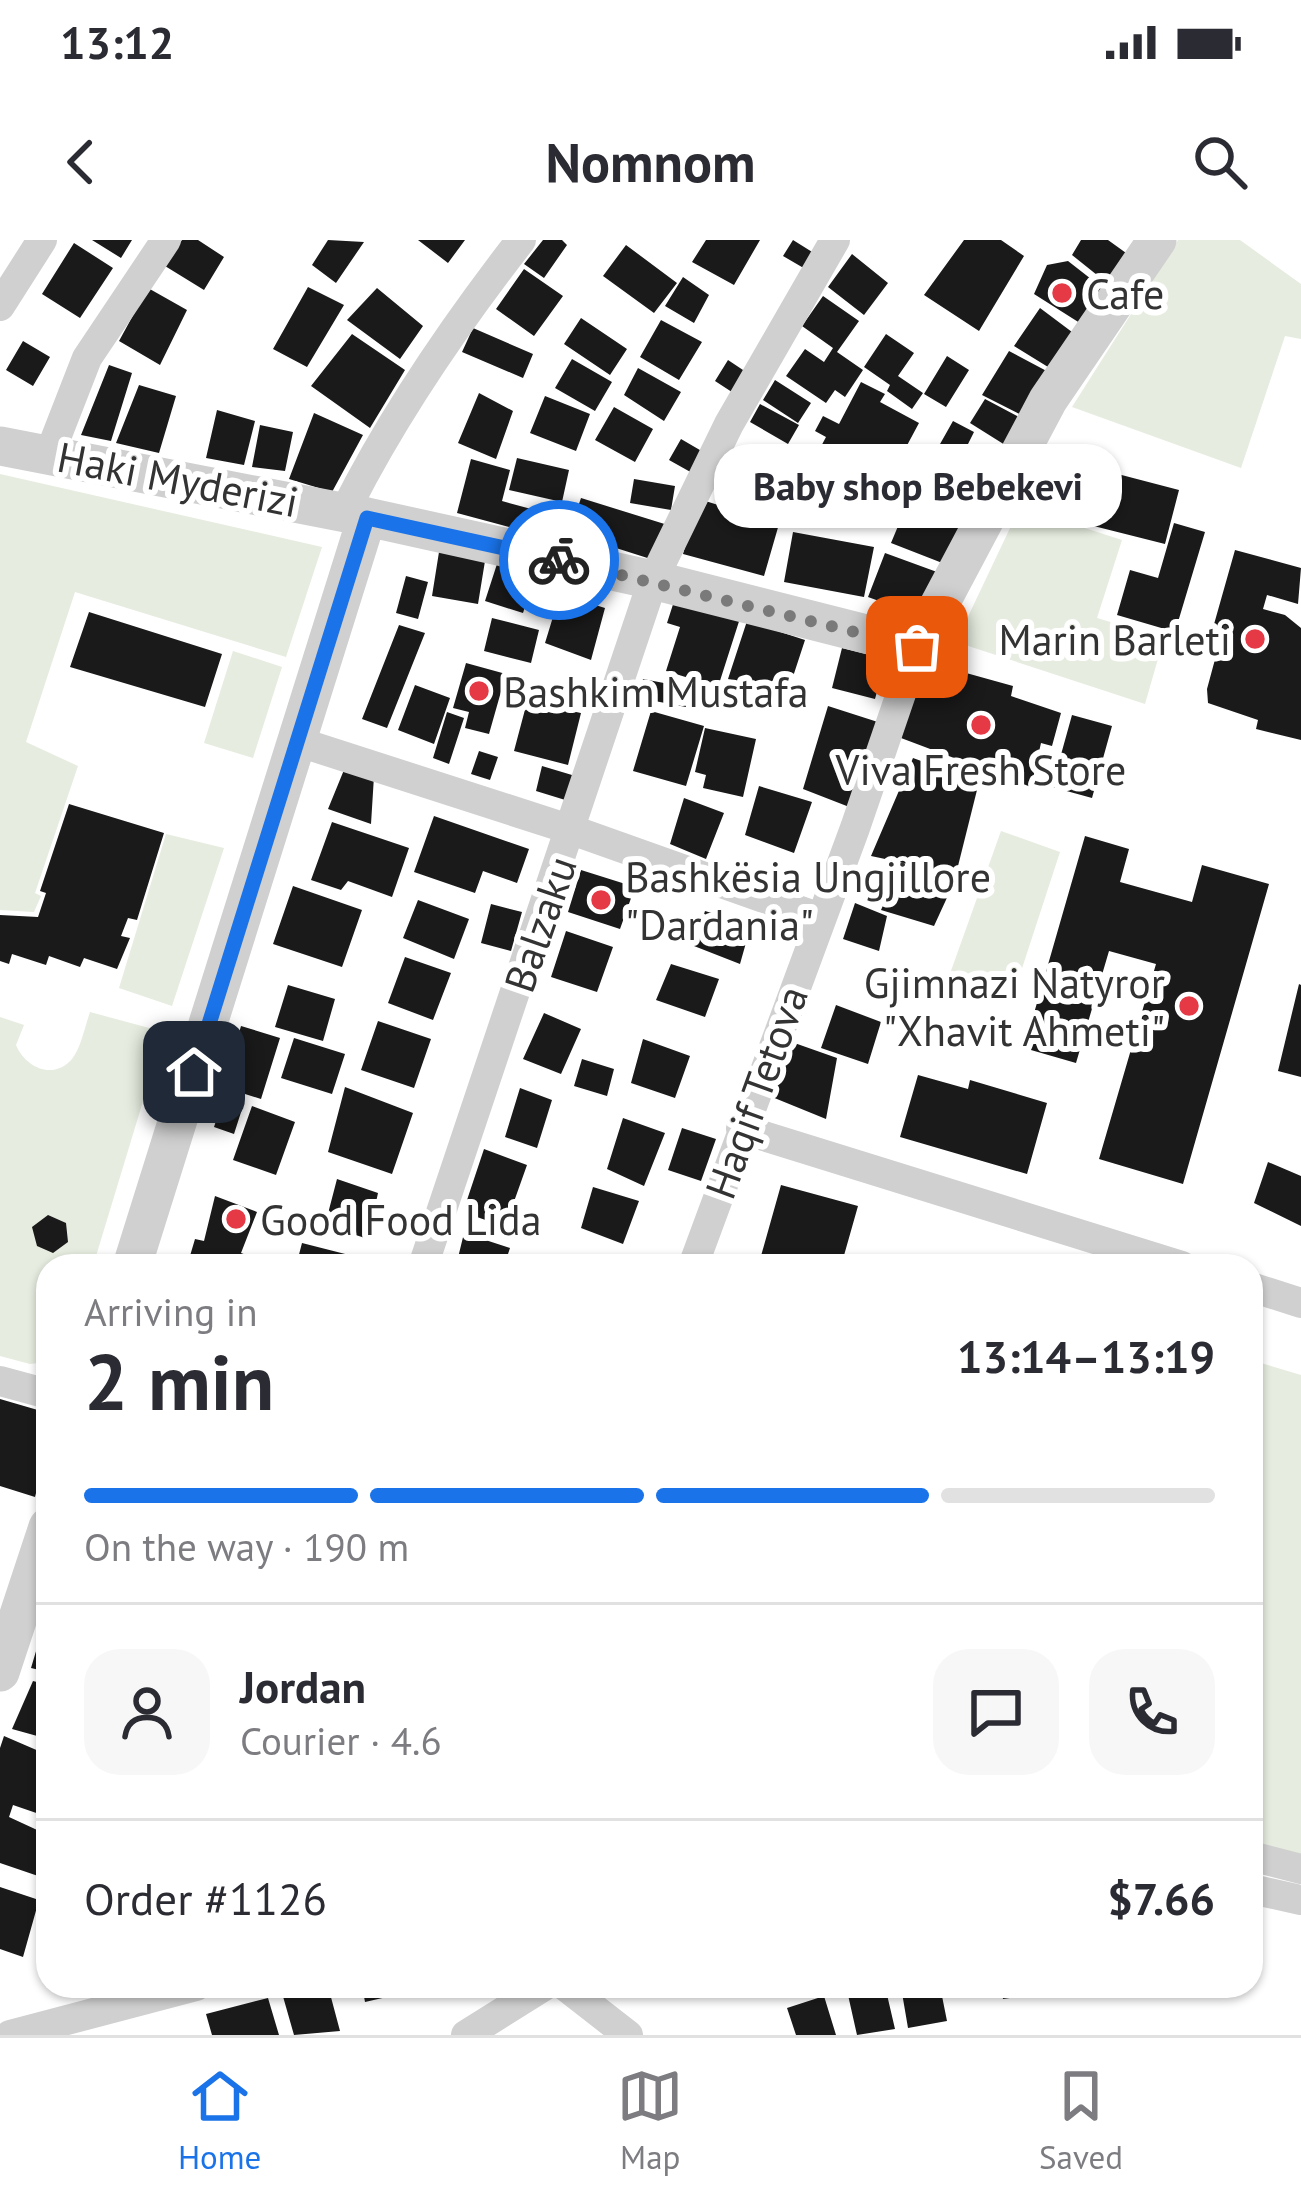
<!DOCTYPE html>
<html lang="en">
<head>
<meta charset="utf-8">
<style>
	:root { --surface:#fff; --page:#f7f7f7; --text:#2b2b33; --muted:#7c7c81; --line:#e1e1e2; --accent:#1a73e8 }
	body { margin:0; font-family:"PT Sans",sans-serif; background:var(--page); color:var(--text); height:100vh; display:flex; flex-direction:column; font-size:45px; white-space:nowrap }
	* { box-sizing:border-box; margin:0 }
	p { font-size:39px; color:var(--muted) }
	.icon { flex:none; width:66px; height:66px; fill:none; stroke:currentColor; stroke-width:2; stroke-linecap:round; stroke-linejoin:round }
	.map { position:relative; flex:1; overflow:hidden }
	.details { position:absolute; left:36px; top:1014px; width:1227px; height:744px; display:flex; flex-direction:column; background:var(--surface); border-radius:36px; box-shadow:0 3px 9px #0004 }
	.details>* { flex:none }
	.pin { position:absolute; display:grid; place-items:center; width:102px; height:102px; color:#fff; margin:-51px; border-radius:24px; box-shadow:0 6px 18px #0006 }
	.courier { position:absolute; display:grid; place-items:center; width:120px; height:120px; margin:-60px; border:9px solid #1a73e8; border-radius:50%; background:#fff; color:#222; box-shadow:0 3px 15px #0007 }
	.bubble { position:absolute; height:84px; border-radius:36px; background:var(--surface); box-shadow:0 3px 9px #0004; font-size:39px; font-weight:700; line-height:84px; text-align:center }
	.headline em { font-style:normal; font-weight:700 }
	.headline div { display:flex; flex-direction:column-reverse }
	.headline { display:flex; align-items:center; justify-content:space-between; height:204px; padding:0 48px }
	h1 { font-size:78px; font-weight:700; line-height:90px }
	.bar { display:grid; grid-template-columns:repeat(4,1fr); gap:18px 12px; align-content:center; height:144px; padding:0 48px }
	.bar i { height:15px; border-radius:9px; background:var(--line) }
	.bar .current { background:var(--accent) }
	.bar p { grid-column:span 4 }
	.line { display:flex; align-items:center; gap:30px; padding:0 48px; border-top:3px solid var(--line) }
	.line div { flex:1 }
	.round { display:grid; place-items:center; flex:none; width:126px; height:126px; border-radius:36px; background:var(--page) }
	.status { display:flex; justify-content:space-between; align-items:center; height:84px; padding:0 60px; background:var(--surface); direction:ltr }
	.status svg { height:33px; fill:currentColor }
	header { display:flex; justify-content:space-between; align-items:center; height:156px; padding:0 48px; background:var(--surface); font-size:54px; font-weight:700 }
	.tab-bar { display:flex; justify-content:space-around; align-items:center; height:168px; border-top:3px solid var(--line); background:var(--surface); font-size:33px; color:var(--muted) }
	.tab-bar a { display:grid; justify-items:center; gap:6px }
	.tab-bar .current { color:var(--accent) }
	.map>svg:first-child { display:block }
</style>
</head>
<body>
<div class="status"><b>13:12</b><svg viewBox="0 0 49 12"><path d="M0 12V9h3v3zM5 12V6h3v6zM10 12V3h3v9zM15 12V0h3v12zM26 1h20v11H26zM47 4h2v5h-2z"/></svg></div>
<header><svg class="icon" aria-label="back" viewBox="0 0 24 24"><path d="M15 5l-7 7 7 7"/></svg>Nomnom<svg class="icon" aria-label="search" viewBox="0 0 24 24"><circle cx="10" cy="10" r="6"/><path d="M15 15l6 6"/></svg></header>
<div class="map">
<svg width="1301" height="1795" viewBox="0 0 1301 1795">
	<rect width="100%" height="100%" fill="#fff"/>
	<!-- green -->
	<path fill="#e6ecdf" d="M1178,0H1240L1301,44V99L1285,96L1241,228L1072,167Z
		M0,234L322,307L286,417L75,352L26,502L78,526L35,653L41,656L34,672L0,670Z
		M1020,267L1122,300L1097,378L1164,398L1145,464L956,402Z
		M233,411L282,427L253,518L204,503Z
		M1001,591L1060,612L1011,762L947,742Z
		M166,594L224,608L172,766L119,748Z
		M90,772L164,792L93,1026H48V1122L30,1124L0,1116V777L24,785L16,805C25,827 53,841 72,819C81,808 85,786 90,772Z
		M1251,1120L1301,1135V1616L1251,1603Z"/>
	<!-- building -->
	<path fill="#1a1a1a" d="M92,0H132L121,18Z
		M182,0H198L224,17L204,50L165,26Z
		M328,0L364,2L336,43L312,25Z
		M418,0H465L448,23Z
		M543,0H562L567,5L544,38L524,24Z
		M706,0H760L734,45L692,22Z
		M793,0L817,15L807,30L783,16Z
		M964,0H1001L1024,16L979,91L924,55Z
		M1081,0H1108L1133,18L1112,47L1072,15Z
		M74,3L113,28L80,78L42,54Z
		M626,5L677,43L654,73L603,36Z
		M852,14L888,43L864,75L828,47Z
		M1068,21L1109,53L1083,85L1034,54L1047,25Z
		M524,29L563,56L534,96L496,69Z
		M683,37L709,55L694,83L665,66Z
		M308,47L344,65L307,127L273,109Z
		M148,48L187,70L160,125L119,101Z
		M377,48L423,86L400,119L347,80Z
		M823,56L859,81L837,112L863,130L845,157L835,150L826,163L786,136L805,109L824,122L833,108L802,86Z
		M1040,68L1080,98L1061,135L1014,106Z
		M581,78L627,109L610,135L564,104Z
		M661,80L702,102L679,140L640,117Z
		M473,88L533,114L523,138L462,112Z
		M352,94L405,130L370,188L311,146Z
		M886,94L914,113L898,136L923,153L912,169L887,151L890,145L864,127Z
		M23,101L50,117L33,146L6,130Z
		M1009,111L1056,136L1033,181L982,155Z
		M947,116L969,130L946,167L924,154Z
		M572,119L612,142L595,171L555,148Z
		M728,120L752,136L738,156L715,141Z
		M109,125L132,133L111,201L81,195Z
		M638,128L681,152L664,181L624,155Z
		M775,140L811,163L798,183L763,160Z
		M861,142L885,154L880,162L919,183L904,211L891,205L883,220L890,224L879,244L848,228L842,239L889,268L880,284L855,269L848,281L826,268L838,248L808,231L826,197L815,191L823,176L839,184Z
		M139,145L176,156L159,213L116,203Z
		M479,153L513,171L496,219L458,203Z
		M545,156L590,174L576,211L530,193Z
		M985,159L1030,183L1013,210L970,183Z
		M760,164L799,185L788,204L750,182Z
		M614,167L653,189L635,222L595,200Z
		M217,170L255,181L244,225L206,218Z
		M314,173L363,195L332,252L289,239Z
		M953,181L974,192L967,206L1002,226L988,251L931,220Z
		M260,185L293,192L285,231L252,227Z
		M681,199L705,213L694,234L669,220Z
		M731,207L759,221L744,252L715,238Z
		M770,212L833,249L820,270L789,251L783,263L751,245Z
		M517,218L569,230L562,262L509,250Z
		M471,219L510,230L502,261L564,278L558,300L457,273Z
		M1068,221L1179,250L1165,304L1054,276Z
		M931,225L975,250L957,283L913,258Z
		M634,239L675,246L671,270L630,263Z
		M581,258L671,286L660,322L569,293Z
		M699,259L779,284L764,336L683,314Z
		M906,267L964,290L950,326L891,303Z
		M1174,283L1205,292L1175,392L1117,375L1130,330L1158,338Z
		M793,292L874,307L864,357L784,342Z
		M1235,310L1301,328L1298,364L1267,355L1263,369L1285,375L1301,388V500L1256,489L1258,480L1208,463L1207,449L1217,412L1207,409Z
		M439,312L485,321L478,364L432,356Z
		M885,313L937,332L920,376L868,357Z
		M497,324L535,336L523,373L485,361Z
		M406,336L428,342L418,379L396,373Z
		M677,352L742,372L718,447L666,431L680,387L667,383Z
		M560,354L605,368L591,420L545,403Z
		M89,372L222,414L205,467L70,427Z
		M492,378L539,390L531,423L484,411Z
		M747,381L805,400L786,458L728,439Z
		M399,385L425,393L387,488L362,479Z
		M842,408L886,419L875,459L832,448Z
		M923,421L1013,446L1011,456L1061,473L1052,506L1041,503L1031,547L901,498Z
		M466,423L506,434L489,494L465,488L469,472L453,468Z
		M643,439L690,448L686,467L639,458Z
		M415,445L450,458L434,504L398,490Z
		M527,462L581,473L568,525L514,511Z
		M828,466L884,484L857,570L803,549Z
		M651,471L704,486L686,546L633,531Z
		M447,472L464,478L449,524L433,518Z
		M1072,475L1112,486L1092,558L1052,547Z
		M705,488L756,499L743,557L703,548L706,535L695,532Z
		M479,511L498,517L490,540L471,534Z
		M913,518L979,542L956,634L871,616Z
		M346,525L374,536L371,584L328,569Z
		M542,526L582,538L575,563L536,551Z
		M759,546L812,562L794,613L745,595Z
		M684,558L724,573L706,619L670,604Z
		M69,564L164,593L137,680L128,678L121,696L130,698L117,729L84,718L80,727L49,716L46,725L12,714L9,724L0,721V675L38,677L46,653L40,651Z
		M434,576L529,609L517,643L483,631L475,653L414,632Z
		M332,582L409,608L392,657L348,641L341,650L311,640Z
		M1085,596L1129,609L1120,642L1192,662L1202,625L1269,644L1183,944L1099,919L1156,724L1109,711L1076,823L1024,808Z
		M581,630L635,647L620,689L568,672Z
		M895,638L951,649L934,686L881,670Z
		M293,646L362,670L342,727L273,704Z
		M418,660L469,679L454,719L403,698Z
		M855,663L887,676L879,711L843,699Z
		M491,664L522,672L511,711L481,703Z
		M705,671L751,685L740,724L694,706Z
		M566,691L613,707L597,752L551,737Z
		M405,717L451,733L433,780L388,763Z
		M671,724L719,739L705,777L656,760Z
		M1299,744L1301,745V837L1278,831Z
		M288,745L335,759L323,801L275,787Z
		M836,765L881,782L868,824L821,808Z
		M544,773L581,789L561,834L523,819Z
		M378,781L431,799L414,848L361,830Z
		M241,786L280,798L261,859L223,847Z
		M294,798L345,814L332,854L281,838Z
		M643,799L690,816L675,858L631,843Z
		M786,800L837,818L826,879L772,857Z
		M582,819L614,829L607,856L574,846Z
		M918,835L968,849L970,840L1047,863L1027,934L900,897Z
		M345,847L413,873L392,934L328,912Z
		M520,848L552,860L537,908L505,897Z
		M223,859L243,866L234,894L214,887Z
		M252,866L295,882L276,935L233,920Z
		M623,878L665,893L644,946L607,929Z
		M682,888L716,899L701,941L668,930Z
		M484,909L527,925L505,987L463,972Z
		M1268,922L1301,936V986L1254,963Z
		M337,939L378,953L368,999L325,985Z
		M781,945L858,966L841,1026H798L761,1016Z
		M593,947L639,961L623,1004L581,988Z
		M215,956L257,972L241,1013L277,1026H187L195,999L204,1001Z
		M48,975L66,983L68,1002L53,1013L37,1006L32,987Z
		M464,993L510,1008L504,1026H456Z
		M302,1003L353,1016L350,1026H296Z
		M0,1159L48,1173V1207L35,1257L0,1246Z
		M48,1371V1432L31,1428Z
		M33,1441L48,1445V1499L12,1489Z
		M4,1496L48,1515V1577L13,1565L9,1577L48,1595L44,1638L0,1623V1508Z
		M0,1647L39,1660L23,1717L0,1709Z
		M308,1746H328L340,1791L294,1795L282,1753Z
		M362,1746H411L413,1751L365,1762Z
		M846,1746H885L895,1789L857,1795Z
		M940,1746L947,1781L908,1788L901,1747Z
		M1001,1746H1040L1041,1753L1003,1759Z
		M824,1756L836,1795H796L787,1768Z
		M268,1758L279,1795H212L206,1774Z"/>
	<g fill="none" stroke-linecap="round" stroke-linejoin="round">
		<!-- minor -->
		<path stroke="#d0d0d0" stroke-width="30" d="M0,66L42,0
			M50,213L87,118L166,0
			M344,273C392,176 455,85 521,0
			M299,502L572,590L820,678
			M741,889L1182,1026
			M423,1026L653,340L729,184L835,0
			M693,1026L855,588L917,407
			M1251,1047L1301,1063
			M0,1141L48,1154
			M1251,1616L1301,1629
			M1251,1649L1301,1660
			M565,1746L628,1795
			M10,1795L196,1746
			M466,1795L544,1746"/>
		<!-- tertiary -->
		<path stroke="#d0d0d0" stroke-width="39" d="M0,206L367,277L653,340L917,407L1048,160L1157,0
			M132,1026L367,277
			M0,1432L48,1287"/>
	</g>
	<g fill="none" stroke-linecap="round" stroke-linejoin="round">
		<!-- done -->
		<path stroke="#7a7a7a" stroke-width="12" stroke-dasharray="0 21.6" d="M559,320L917,407"/>
		<!-- route -->
		<path stroke="#1a73e8" stroke-width="15" d="M194,832L367,278L559,320"/>
	</g>
	<!-- markers -->
	<g fill="#e63946" stroke="#fff" stroke-width="4.5">
		<circle cx="1062" cy="53" r="12"/>
		<circle cx="1255" cy="399" r="12"/>
		<circle cx="479" cy="451" r="12"/>
		<circle cx="981" cy="485" r="12"/>
		<circle cx="601" cy="660" r="12"/>
		<circle cx="1189" cy="766" r="12"/>
		<circle cx="236" cy="979" r="12"/>
	</g>
	<g text-anchor="middle" dominant-baseline="central" stroke-width="12" stroke-linejoin="round" paint-order="stroke">
		<!-- poi labels -->
		<g font-size="42" fill="#333" stroke="#fff" text-anchor="start">
			<text x="1086" y="53">Cafe</text>
			<text x="1231" y="399" text-anchor="end">Marin Barleti</text>
			<text x="503" y="451">Bashkim Mustafa</text>
			<text x="981" y="529" text-anchor="middle">Viva Fresh Store</text>
			<text x="625" y="636">Bashkësia Ungjillore<tspan x="625" dy="48">"Dardania"</tspan></text>
			<text x="1165" y="742" text-anchor="end">Gjimnazi Natyror<tspan x="1165" dy="48">"Xhavit Ahmeti"</tspan></text>
			<text x="260" y="979">Good Food Lida</text>
		</g>
		<!-- street labels -->
		<g font-size="42" fill="#333" stroke="#fff">
			<text transform="translate(178 239) rotate(11)">Haki Myderizi</text>
			<text transform="translate(540 684) rotate(-71)">Balzaku</text>
			<text transform="translate(756 852) rotate(-70)">Haqif Tetova</text>
		</g>
	</g>
</svg>
<div class="pin" style="left:917px;top:407px;background:#ea580c"><svg class="icon" aria-label="bag" viewBox="0 0 24 24"><path d="M5 8h14l-1 12H6zM9 8a3 3 0 0 1 6 0"/></svg></div>
<div class="pin" style="left:194px;top:832px;background:#1f2937"><svg class="icon" aria-label="home" viewBox="0 0 24 24"><path d="M3 11l9-7 9 7M6 9v11h12V9"/></svg></div>
<div class="courier" style="left:559px;top:320px"><svg class="icon" aria-label="bike" viewBox="0 0 24 24"><circle cx="6" cy="16" r="4"/><circle cx="18" cy="16" r="4"/><path d="M6 16l4-8h5l3 8M10 8l3 8H6M13 5h3"/></svg></div>
<div class="bubble" style="left:714px;top:204px;width:408px">Baby shop Bebekevi</div>
<section class="details">
<div class="headline"><div><h1>2 min</h1><p>Arriving in</p></div><em>13:14–13:19</em></div>
<div class="bar"><i class="current"></i><i class="current"></i><i class="current"></i><i></i><p>On the way · 190 m</p></div>
<div class="line" style="height:216px"><a class="round"><svg class="icon" aria-label="person" viewBox="0 0 24 24"><circle cx="12" cy="8" r="4"/><path d="M4 21q1-7 8-7t8 7"/></svg></a><div><b>Jordan</b><p>Courier · 4.6</p></div><a class="round"><svg class="icon" aria-label="chat" viewBox="0 0 24 24"><path d="M4 5h16v11H9l-5 4z"/></svg></a><a class="round"><svg class="icon" aria-label="phone" viewBox="0 0 24 24"><path d="M5 4h4l2 5-3 2q2 4 5 5l2-3 5 2v4C11 20 4 13 5 4z"/></svg></a></div>
<div class="line" style="height:156px"><div>Order #1126</div><b>$7.66</b></div>
</section>
</div>
<nav class="tab-bar">
<a class="current"><svg class="icon" aria-label="home" viewBox="0 0 24 24"><path d="M3 11l9-7 9 7M6 9v11h12V9"/></svg>Home</a>
<a><svg class="icon" aria-label="map" viewBox="0 0 24 24"><path d="M3 6l6-2 6 2 6-2v14l-6 2-6-2-6 2zM9 4v14M15 6v14"/></svg>Map</a>
<a><svg class="icon" aria-label="saved" viewBox="0 0 24 24"><path d="M7 4h10v16l-5-4-5 4z"/></svg>Saved</a>
</nav>
</body>
</html>
